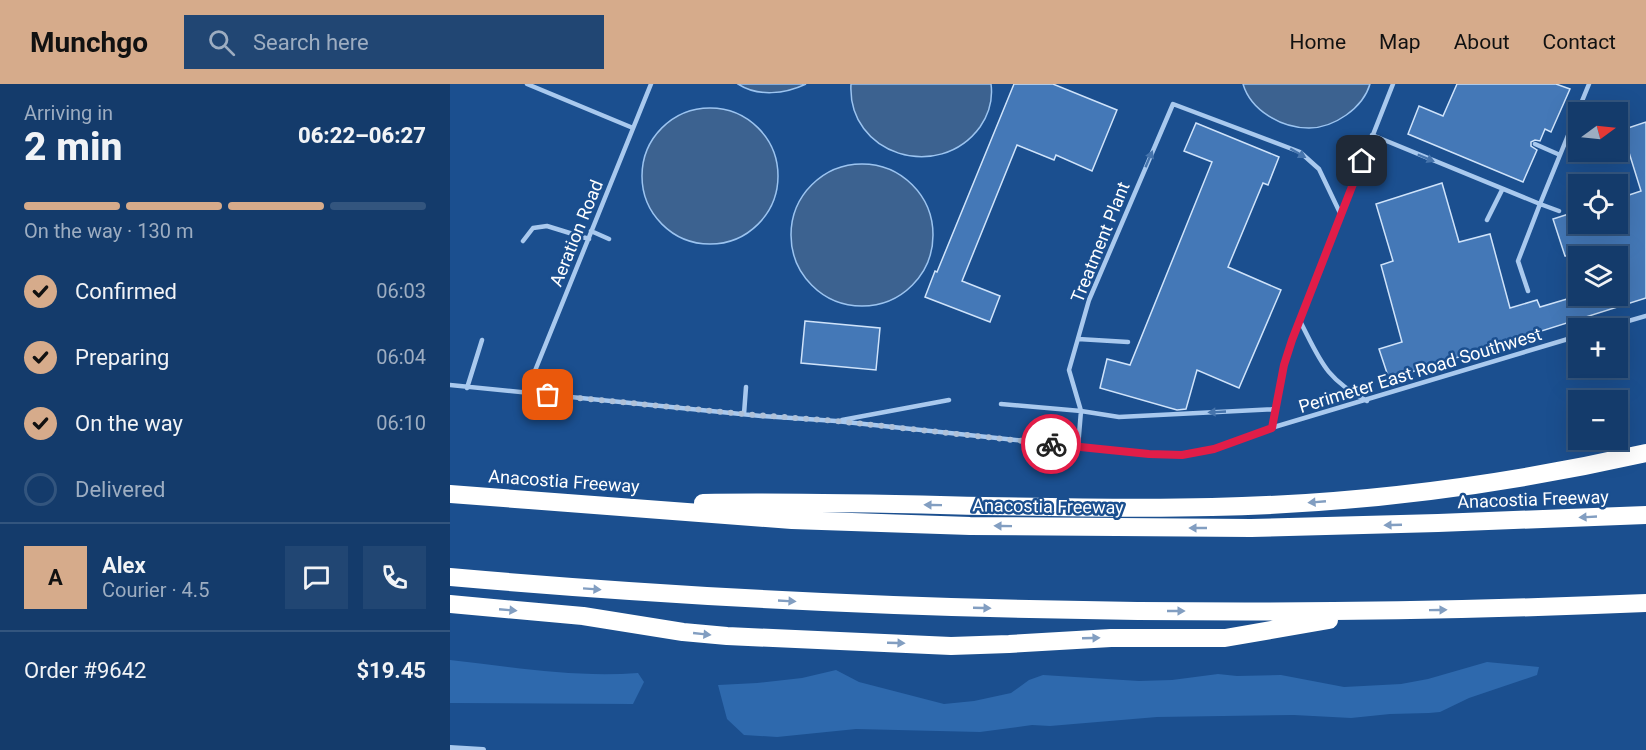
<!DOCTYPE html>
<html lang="en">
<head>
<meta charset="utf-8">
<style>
	:root { --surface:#143b6b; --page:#214673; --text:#f1f3f6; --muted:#9dadc1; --line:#33557e; --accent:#d6ab8b }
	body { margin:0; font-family:Roboto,sans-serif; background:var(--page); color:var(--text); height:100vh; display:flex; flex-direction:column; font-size:22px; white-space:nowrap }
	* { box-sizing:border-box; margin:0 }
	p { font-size:20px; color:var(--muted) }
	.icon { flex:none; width:33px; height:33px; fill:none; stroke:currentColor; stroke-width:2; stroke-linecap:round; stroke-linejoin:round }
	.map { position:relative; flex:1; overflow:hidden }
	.side { display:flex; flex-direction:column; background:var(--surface); width:450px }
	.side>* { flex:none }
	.needle { width:39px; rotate:75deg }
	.buttons { position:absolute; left:1118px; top:18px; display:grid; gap:12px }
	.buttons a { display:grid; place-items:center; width:60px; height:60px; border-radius:0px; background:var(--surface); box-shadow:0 6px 24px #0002,0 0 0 2px var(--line); font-size:30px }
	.pin { position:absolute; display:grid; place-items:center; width:51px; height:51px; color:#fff; margin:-26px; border-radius:12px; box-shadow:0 3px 9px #0006 }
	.courier { position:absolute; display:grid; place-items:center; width:60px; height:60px; margin:-30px; border:4px solid #e11d48; border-radius:50%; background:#fff; color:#222; box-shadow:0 2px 8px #0007 }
	.headline em { font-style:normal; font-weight:800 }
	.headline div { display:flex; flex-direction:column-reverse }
	.headline { display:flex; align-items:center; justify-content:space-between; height:102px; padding:0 24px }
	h1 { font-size:39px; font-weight:800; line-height:45px }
	.bar { display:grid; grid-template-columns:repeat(4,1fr); gap:9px 6px; align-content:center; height:72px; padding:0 24px }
	.bar i { height:8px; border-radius:4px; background:var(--line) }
	.bar .selected { background:var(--accent) }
	.bar p { grid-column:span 4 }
	.line { display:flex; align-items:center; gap:15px; padding:0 24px; border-top:2px solid var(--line) }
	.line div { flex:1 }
	.round { display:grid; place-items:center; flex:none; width:63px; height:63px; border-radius:0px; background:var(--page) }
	ol { padding:0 24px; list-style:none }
	li { display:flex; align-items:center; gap:18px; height:66px }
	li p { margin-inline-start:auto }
	li .icon { padding:6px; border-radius:50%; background:var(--accent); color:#111; stroke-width:4 }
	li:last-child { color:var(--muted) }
	li i { width:33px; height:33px; border:3px solid var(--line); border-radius:50% }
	header { display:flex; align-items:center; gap:36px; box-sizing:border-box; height:84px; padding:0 30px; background:var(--accent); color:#111 }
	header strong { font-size:28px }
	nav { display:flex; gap:33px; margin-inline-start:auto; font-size:21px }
	.search { width:420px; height:54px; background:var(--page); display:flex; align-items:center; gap:15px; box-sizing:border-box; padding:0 21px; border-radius:0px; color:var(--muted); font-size:22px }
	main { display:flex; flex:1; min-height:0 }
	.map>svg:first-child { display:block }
</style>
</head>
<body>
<header>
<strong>Munchgo</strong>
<div class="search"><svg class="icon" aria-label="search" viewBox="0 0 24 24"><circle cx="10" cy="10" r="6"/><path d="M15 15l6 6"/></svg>Search here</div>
<nav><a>Home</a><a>Map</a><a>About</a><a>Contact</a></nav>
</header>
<main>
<section class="side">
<div class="headline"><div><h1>2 min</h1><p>Arriving in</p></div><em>06:22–06:27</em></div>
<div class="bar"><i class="selected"></i><i class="selected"></i><i class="selected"></i><i></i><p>On the way · 130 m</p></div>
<ol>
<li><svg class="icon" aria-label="check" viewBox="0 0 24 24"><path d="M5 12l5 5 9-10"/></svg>Confirmed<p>06:03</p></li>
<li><svg class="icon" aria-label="check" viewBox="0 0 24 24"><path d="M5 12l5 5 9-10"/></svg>Preparing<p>06:04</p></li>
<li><svg class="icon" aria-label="check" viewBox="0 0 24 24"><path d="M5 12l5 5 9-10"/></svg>On the way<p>06:10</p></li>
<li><i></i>Delivered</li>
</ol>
<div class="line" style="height:108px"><b class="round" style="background:var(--accent);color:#111">A</b><div><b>Alex</b><p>Courier · 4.5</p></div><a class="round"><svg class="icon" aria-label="chat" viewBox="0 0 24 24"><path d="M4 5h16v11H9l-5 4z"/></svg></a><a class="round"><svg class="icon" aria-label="phone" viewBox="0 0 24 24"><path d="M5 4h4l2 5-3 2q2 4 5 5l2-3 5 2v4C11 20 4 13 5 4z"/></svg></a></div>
<div class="line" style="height:78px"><div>Order #9642</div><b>$19.45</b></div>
</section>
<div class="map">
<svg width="1196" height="666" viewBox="0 0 1196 666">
	<rect width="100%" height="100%" fill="#1b4f8f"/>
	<!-- green -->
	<path fill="#2e69ad" d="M0,576C62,583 125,594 188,589L194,598L183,620L0,619Z
		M1037,578L1089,583L1087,591L1019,614L990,628L979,629L940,630L901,634L844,631L707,633L600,642L582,641L530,648L406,645L327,653L294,651L277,635L268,601L307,599L352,594L386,586L409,598L494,620L524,617L561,609L579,596L593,591L689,597L722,596L768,590L787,592L831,591L894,603L951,600L978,595Z"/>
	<!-- water -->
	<path fill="#3c6290" stroke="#9cc4f0" stroke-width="1.5" d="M288,0H356C335,10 308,13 288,0Z
		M401,0H541C543,15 539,30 530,43C489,99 397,71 401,0Z
		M793,0H920C913,24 884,44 859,44C832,44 801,27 793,0Z
		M192 92a68 68 0 1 1 136 0a68 68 0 1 1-136 0Z
		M341 151a71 71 0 1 1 142 0a71 71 0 1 1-142 0Z"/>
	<!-- building -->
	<path fill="#4478b7" stroke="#cfe3fa" stroke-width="1.5" d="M564,0H603L667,26L642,87L606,71L604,76L567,61L512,197L550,212L540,238L475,213L485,187L487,188Z
		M1007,0H1106L1120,5L1101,48L1095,45L1090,57L1085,56L1081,58V62L1087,66L1073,98L958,50L969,22L993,32Z
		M1196,38V214L939,295L929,265L952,258L931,181L943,177L926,120L992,99L1009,158L1040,150L1060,224L1087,216L1090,223L1127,212H1167V172H1115L1103,135L1128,127V140H1167V115L1191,107L1172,46Z
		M746,39L829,73L818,101L813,99L778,183L831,206L789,304L747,286L736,325L727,326L650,304L657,275L680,281L762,78L734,67Z
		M355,237L430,244L426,286L351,279Z"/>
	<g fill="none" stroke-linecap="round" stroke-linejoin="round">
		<!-- service -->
		<path stroke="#a9c9ee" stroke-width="4.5" d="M77,0L183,44
			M922,51L1090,120L1139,0
			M1085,60L1110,71
			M1037,136L1052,106
			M141,147L159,155
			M73,157L83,144L97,142L139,155
			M1078,207L1068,177L1090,120L1109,127
			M850,237C871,278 875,294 917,317
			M1154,244L1196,232
			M628,255L678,258
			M0,301L311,332L386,337L699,370L732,371L764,365L821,344L1128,252
			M17,304L32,256
			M76,309L201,0
			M551,320L631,327L628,363
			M825,325L669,333L631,327L619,286L639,216L723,20L850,68L869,85L891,131
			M294,330L296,303
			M392,336L499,316
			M821,344L834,281L842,256L943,0"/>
		<!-- minor -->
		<path stroke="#a9c9ee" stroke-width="6" d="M0,664L33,666"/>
		<!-- motorway -->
		<path stroke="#fff" stroke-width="18" d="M0,410L342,436L520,442L801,444L988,439L1196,431
			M253,419C423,416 593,427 762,423C908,420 1054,401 1196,369
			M0,493C398,528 797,536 1196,519
			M0,520L133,532L233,548L277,552L501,562L559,560L661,554H775L879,536"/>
	</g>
	<!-- one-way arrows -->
	<defs><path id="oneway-solid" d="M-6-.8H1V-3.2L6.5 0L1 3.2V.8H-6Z" transform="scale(1.5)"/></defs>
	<g fill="#4674ac">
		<use href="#oneway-solid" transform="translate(848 69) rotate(30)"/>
		<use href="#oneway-solid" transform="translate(976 74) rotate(23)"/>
		<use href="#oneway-solid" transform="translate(699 75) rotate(-67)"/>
		<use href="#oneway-solid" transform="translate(767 328) rotate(177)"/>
	</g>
	<g fill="#829ec1">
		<use href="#oneway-solid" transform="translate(867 418) rotate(175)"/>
		<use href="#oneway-solid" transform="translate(483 421) rotate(-179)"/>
		<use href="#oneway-solid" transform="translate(1138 433) rotate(177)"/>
		<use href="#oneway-solid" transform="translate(943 441) rotate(178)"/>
		<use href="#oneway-solid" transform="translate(553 442) rotate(-179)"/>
		<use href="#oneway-solid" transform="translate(748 444) rotate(180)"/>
		<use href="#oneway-solid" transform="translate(142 505) rotate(4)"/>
		<use href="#oneway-solid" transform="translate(337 517) rotate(3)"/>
		<use href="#oneway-solid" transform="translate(532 524) rotate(2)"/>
		<use href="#oneway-solid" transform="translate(58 526) rotate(5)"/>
		<use href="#oneway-solid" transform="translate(988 526) rotate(-1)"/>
		<use href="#oneway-solid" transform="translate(726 527)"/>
		<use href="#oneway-solid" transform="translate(252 550) rotate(6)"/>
		<use href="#oneway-solid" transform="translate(641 554) rotate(-2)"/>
		<use href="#oneway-solid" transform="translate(446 559) rotate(2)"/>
	</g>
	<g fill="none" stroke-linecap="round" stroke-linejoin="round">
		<!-- done -->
		<path stroke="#afc1d8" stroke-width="6" stroke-dasharray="0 10.8" d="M98,311L294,330L386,337L601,360"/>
		<!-- route -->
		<path stroke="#e11d48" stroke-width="8" d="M601,360L699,370L732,371L764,365L822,344L834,281L842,256L912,77"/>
	</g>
	<g text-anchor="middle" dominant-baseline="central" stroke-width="5" stroke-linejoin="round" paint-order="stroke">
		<!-- street labels -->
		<g font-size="18" fill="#fff" stroke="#1b4f8f">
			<text transform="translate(126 149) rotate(-68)">Aeration Road</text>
			<text transform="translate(650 158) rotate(-68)">Treatment Plant</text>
			<text transform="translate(970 286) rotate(-17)">Perimeter East Road Southwest</text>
			<text transform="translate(114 397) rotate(4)">Anacostia Freeway</text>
			<text transform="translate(1083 415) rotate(-2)">Anacostia Freeway</text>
			<text transform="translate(598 422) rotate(1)">Anacostia Freeway</text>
		</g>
	</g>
</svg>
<div class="buttons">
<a><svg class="needle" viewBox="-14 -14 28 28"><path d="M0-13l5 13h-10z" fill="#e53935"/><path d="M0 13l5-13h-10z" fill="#9dadc1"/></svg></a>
<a><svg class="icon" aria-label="locate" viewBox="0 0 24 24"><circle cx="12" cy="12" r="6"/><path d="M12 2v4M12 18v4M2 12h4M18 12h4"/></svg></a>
<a><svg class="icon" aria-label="layers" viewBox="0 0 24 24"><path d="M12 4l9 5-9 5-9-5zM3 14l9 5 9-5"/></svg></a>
<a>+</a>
<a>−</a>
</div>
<div class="pin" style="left:98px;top:311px;background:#ea580c"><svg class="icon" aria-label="bag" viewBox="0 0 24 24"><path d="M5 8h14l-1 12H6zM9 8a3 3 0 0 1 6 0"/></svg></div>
<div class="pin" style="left:912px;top:77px;background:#1f2937"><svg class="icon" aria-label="home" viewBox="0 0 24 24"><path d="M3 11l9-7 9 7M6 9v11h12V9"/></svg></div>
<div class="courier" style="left:601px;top:360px"><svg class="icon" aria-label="bike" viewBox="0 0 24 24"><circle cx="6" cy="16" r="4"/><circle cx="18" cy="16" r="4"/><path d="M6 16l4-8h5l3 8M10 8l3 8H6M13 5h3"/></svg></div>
</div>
</main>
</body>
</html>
